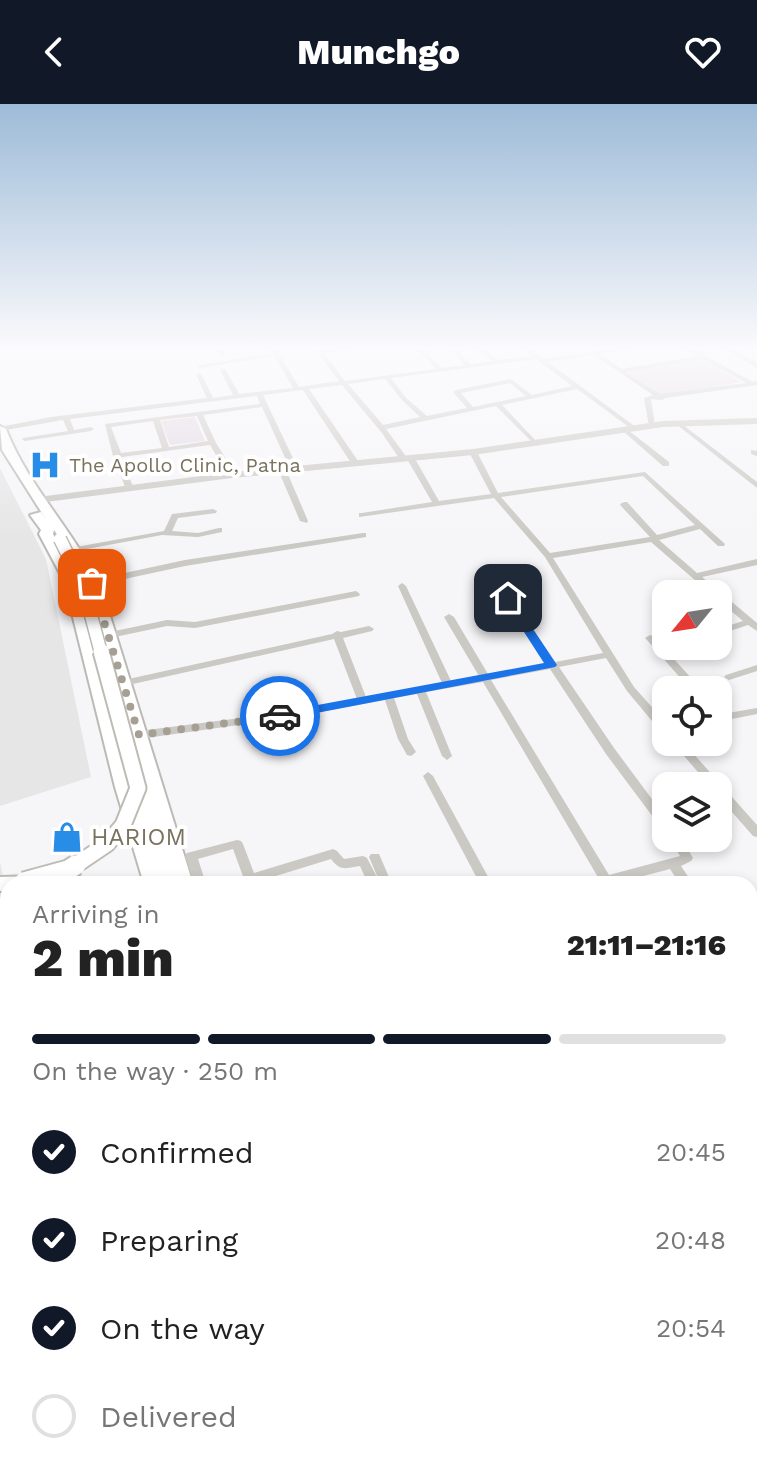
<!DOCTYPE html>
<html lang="en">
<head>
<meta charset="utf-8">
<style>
  :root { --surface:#fff; --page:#f2f2f2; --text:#222; --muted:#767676; --line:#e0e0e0; --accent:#111827 }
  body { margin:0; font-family:"Work Sans",sans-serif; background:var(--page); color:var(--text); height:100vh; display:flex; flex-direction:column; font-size:30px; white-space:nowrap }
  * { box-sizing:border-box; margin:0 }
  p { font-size:26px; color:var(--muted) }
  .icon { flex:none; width:44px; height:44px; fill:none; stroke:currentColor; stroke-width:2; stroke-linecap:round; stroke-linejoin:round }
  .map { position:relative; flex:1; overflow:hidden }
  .sheet { position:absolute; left:0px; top:772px; width:758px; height:600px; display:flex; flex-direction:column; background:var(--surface); border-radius:24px 24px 0 0; box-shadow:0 4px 12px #0003 }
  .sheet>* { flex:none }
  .needle { width:52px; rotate:240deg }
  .fabs { position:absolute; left:652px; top:476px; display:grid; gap:16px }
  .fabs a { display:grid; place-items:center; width:80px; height:80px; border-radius:16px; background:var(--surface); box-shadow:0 4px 12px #0003; font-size:40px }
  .pin { position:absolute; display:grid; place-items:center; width:68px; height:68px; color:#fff; margin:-34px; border-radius:16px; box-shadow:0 4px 12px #0006 }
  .courier { position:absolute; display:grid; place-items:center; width:80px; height:80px; margin:-40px; border:6px solid #1a73e8; border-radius:50%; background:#fff; color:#222; box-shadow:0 2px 10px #0007 }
  .summary em { font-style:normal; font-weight:800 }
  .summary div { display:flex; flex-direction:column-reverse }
  .summary { display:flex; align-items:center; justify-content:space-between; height:136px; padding:0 32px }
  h1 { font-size:52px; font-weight:800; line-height:60px }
  .bar { display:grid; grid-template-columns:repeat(4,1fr); gap:12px 8px; align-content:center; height:96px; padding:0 32px }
  .bar i { height:10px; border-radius:6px; background:var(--line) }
  .bar .on { background:var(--accent) }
  .bar p { grid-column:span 4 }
  ol { padding:0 32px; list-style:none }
  li { display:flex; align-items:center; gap:24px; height:88px }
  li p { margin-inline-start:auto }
  li .icon { padding:8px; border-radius:50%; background:var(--accent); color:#fff; stroke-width:4 }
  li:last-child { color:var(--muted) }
  li i { width:44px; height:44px; border:4px solid var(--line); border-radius:50% }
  header { display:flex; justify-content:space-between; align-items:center; height:104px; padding:0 32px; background:var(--accent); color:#fff; font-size:36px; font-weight:800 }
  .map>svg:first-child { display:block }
  .built { fill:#e7e6e6 }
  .green { fill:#e1d9e2 }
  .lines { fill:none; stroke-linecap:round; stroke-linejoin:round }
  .secondary-casing { stroke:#bebbb4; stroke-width:4 }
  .trunk-casing { stroke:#bcbab5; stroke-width:4 }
  .minor { fill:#cbc9c4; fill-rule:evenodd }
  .tertiary { fill:#cbc9c4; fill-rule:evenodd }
  .secondary { fill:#fff; fill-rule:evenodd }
  .trunk { fill:#fff; fill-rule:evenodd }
  .rail { stroke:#aeaaa0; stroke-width:6; stroke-dasharray:18 9; stroke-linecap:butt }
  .secondary-bridge-far2-casing { stroke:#bebbb4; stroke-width:15; stroke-linecap:butt }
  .secondary-bridge-far1-casing { stroke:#bebbb4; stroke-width:19; stroke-linecap:butt }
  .secondary-bridge-casing { stroke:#bebbb4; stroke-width:23; stroke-linecap:butt }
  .secondary-bridge-far2 { stroke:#fff; stroke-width:12 }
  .secondary-bridge-far1 { stroke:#fff; stroke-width:15 }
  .secondary-bridge { stroke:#fff; stroke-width:19 }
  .route { fill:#1a73e8 }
  .done { stroke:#a6a094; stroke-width:8; stroke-dasharray:0 14.4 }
  .labels { text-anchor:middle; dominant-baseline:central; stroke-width:8; stroke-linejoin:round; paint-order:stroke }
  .far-poi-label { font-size:20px; fill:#7b725e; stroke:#fff; text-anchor:start }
  .poi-label { font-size:24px; fill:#7b725e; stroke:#fff; text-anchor:start }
</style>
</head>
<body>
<header><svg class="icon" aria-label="back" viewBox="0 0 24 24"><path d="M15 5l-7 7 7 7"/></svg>Munchgo<svg class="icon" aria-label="heart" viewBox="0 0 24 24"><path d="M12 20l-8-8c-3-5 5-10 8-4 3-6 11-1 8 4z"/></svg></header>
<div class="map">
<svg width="757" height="1372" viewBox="0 0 757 1372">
  <rect width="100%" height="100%" fill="#f6f5f8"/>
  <path class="built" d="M0 364 46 455 91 673 0 702Z
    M0 758 8 797V1364H312L315 1372H0Z"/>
  <path class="green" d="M702 254 741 278 662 292 624 267Z
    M195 313 205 337 170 341 161 317Z"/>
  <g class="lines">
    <defs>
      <path id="secondary" d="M138 678 146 684 178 780H160L130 684Z
        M35 772 41 774 43 780H8V787H0V773Z
        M336 1364H364L367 1372H339Z"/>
      <path id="trunk" d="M0 322 6 325C29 385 78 430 103 489L193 780H173L94 504 73 455 54 426 53 430 78 477 133 683 164 780H144L115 683 64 477 39 430 41 426 30 411 41 408 47 417 2 346Z
        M312 1364H342L344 1372H314Z
        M366 1364H396L399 1372H369Z"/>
    </defs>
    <use href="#secondary" class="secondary-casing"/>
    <use href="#trunk" class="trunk-casing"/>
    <path class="minor" d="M216 243H222L226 252H222Z
      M269 243H275L299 283 339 277 317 248 345 243 353 244 324 249 345 277 436 265 415 243H421L442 264 464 261 450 245 453 243 471 260 492 257 475 243H481L498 256 531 252 520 243H527L543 255 624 243H638L600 250 621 265 698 252 683 243H690L753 278 757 277V281L665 294 662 296 651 295 655 322 652 324 649 322 644 294 653 291 594 251 548 258 637 324V326H633L577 285 502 301 538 339V341L536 342 496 302 386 325 408 355 414 353 439 397 491 390 469 348 473 346 477 348 498 389 645 368 725 440 724 442H718L700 425 659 436 697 469 757 455V461L702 473 757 519V527L748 521 718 531V525L743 517 718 496V490H711L651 438 553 454 634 583 666 619V630L662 629 627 587 606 554 559 563 614 644 666 714V726L662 725 606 650 550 565 491 576 609 771 680 752 669 734H681L693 754 691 757 681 762 693 780H680L670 765 613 780H602L483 578 426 588 452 652 447 656 442 652 417 590 394 594 408 635 416 648 411 652 407 651 398 635 385 596 288 614 139 635 135 634 134 631 139 627 288 608 357 595 334 535 124 582 119 579 124 576 332 530 337 527 341 528 369 522 374 525 372 527 343 534 366 593 442 579 398 482 402 479 406 482 451 577 479 572 444 513 449 510 454 513 488 570 547 560 489 472 493 469 496 470 555 558 603 549 545 453 494 394 359 413V409H362L432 398 407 355 401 357 382 329 342 281 309 285 360 360 356 362H353L303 286 263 291 299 367 295 369 291 367 262 303 203 311 216 339 236 371 235 373H229L210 341 122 353 133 383 129 385 125 383 113 352 105 320 260 300 257 292 70 315 74 326 91 323 94 325 91 327 25 337 22 335 23 334 68 327 63 316 0 327V323L51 313 207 294 196 271 199 269 202 271 213 294 233 291 220 266 223 264 226 266 239 290 293 284 274 252 199 264 196 262 273 249ZM536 255 572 282 532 291 511 275 456 286 453 288 467 304 427 312 406 294 391 274ZM703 255 746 279 660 290 625 268ZM385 275 402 296 420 313 383 321 348 280ZM510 279 526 292 473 303 461 289ZM197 312 208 337 169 343 160 316ZM153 317 162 344 121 349 111 323ZM643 372 695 421 657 431 627 398H624L620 400 621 402 650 433 550 449 501 393Z
      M722 243H729L757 259V264Z
      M678 317 757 378V384L676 320 675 319Z
      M624 326H628L669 358V362H663L624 328Z
      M751 346 757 347V352L751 350Z
      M280 366 287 368 308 417 307 419 300 417 279 368Z
      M213 405 217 407 216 409 178 414 172 427 198 429 219 424H222V428L198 433 162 431 76 447 72 445 76 443 164 427 172 410Z
      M363 429H366V433L185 462 92 482 88 479 92 476 185 456Z
      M356 487 360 490 359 492 195 524 167 522 110 534 105 531 110 528 167 516 195 518Z
      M650 531 653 532 702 586H691L647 536 645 534Z
      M757 561V567L729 576 724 573 726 571Z
      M757 604V610L727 616 718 613V606L728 609Z
      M672 638H683L757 721V733L753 732 718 692V682H710Z
      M428 668 433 672 492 780H480L423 672Z
      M237 736 241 737 243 740 254 769 333 745 337 747 344 755 363 752 367 754 380 779 369 753 371 750H379L392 780H368L360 762C345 764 341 768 331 755L250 780 246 778 244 775 233 745 198 755 206 780H194L185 752 187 749Z
      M757 883V895L750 897V885Z
      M750 1010 757 1014V1034L750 1030Z
      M757 1217V1235L750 1237V1219Z
      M481 1364H508L503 1372H476Z"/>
    <path class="tertiary" d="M757 314V320L663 323 473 351 232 374 38 399 33 396 38 393 232 368 473 345 663 317Z
      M757 815V829L750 830V816Z"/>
    <use href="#secondary" class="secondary"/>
    <use href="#trunk" class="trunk"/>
    <path class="rail" d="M0 1096 8 1149
      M0 1186 8 1243
      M25 1364 26 1372
      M40 1364 42 1372"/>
    <defs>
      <path id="secondary-bridge-far2" d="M60 435 83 481 101 549"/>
      <path id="secondary-bridge-far1" d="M73 763 107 740 123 721 138 684 101 547"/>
      <path id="secondary-bridge" d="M24 778 68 766 76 761"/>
    </defs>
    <use href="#secondary-bridge-far2" class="secondary-bridge-far2-casing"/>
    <use href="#secondary-bridge-far1" class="secondary-bridge-far1-casing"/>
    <use href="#secondary-bridge" class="secondary-bridge-casing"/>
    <use href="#secondary-bridge-far2" class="secondary-bridge-far2"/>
    <use href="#secondary-bridge-far1" class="secondary-bridge-far1"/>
    <use href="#secondary-bridge" class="secondary-bridge"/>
  </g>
  <linearGradient id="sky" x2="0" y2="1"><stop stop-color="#9dbbd8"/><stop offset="0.56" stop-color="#fbfafc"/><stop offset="1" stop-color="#fbfafc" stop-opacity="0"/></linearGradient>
  <rect width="757" height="435" fill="url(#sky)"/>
  <path class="route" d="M504 492H511L557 561 555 563 280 616 274 612 280 608 544 559 502 494Z"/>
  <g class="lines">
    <path class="done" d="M92 479 139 631 280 612"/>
  </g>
  <defs>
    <symbol id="hospital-bare" viewBox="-9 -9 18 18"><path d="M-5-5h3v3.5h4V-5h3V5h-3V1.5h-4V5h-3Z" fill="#288de6" stroke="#fff" stroke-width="2.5" paint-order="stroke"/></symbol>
    <symbol id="shop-bare" viewBox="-9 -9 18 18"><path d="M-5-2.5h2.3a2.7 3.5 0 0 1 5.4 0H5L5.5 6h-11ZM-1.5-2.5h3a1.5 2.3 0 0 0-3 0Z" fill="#288de6" stroke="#fff" stroke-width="2.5" paint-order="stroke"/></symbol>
  </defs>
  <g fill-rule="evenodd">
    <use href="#hospital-bare" x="23" y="339" width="44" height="44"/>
    <use href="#shop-bare" x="45" y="711" width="44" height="44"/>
  </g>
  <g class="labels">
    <g class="far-poi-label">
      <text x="69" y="361">The Apollo Clinic, Patna</text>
    </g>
    <g class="poi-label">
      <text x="91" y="733">HARIOM</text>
    </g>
  </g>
</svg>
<div class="fabs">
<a><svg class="needle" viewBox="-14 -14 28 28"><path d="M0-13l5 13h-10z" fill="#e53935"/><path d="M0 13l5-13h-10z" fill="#767676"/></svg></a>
<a><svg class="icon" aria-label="locate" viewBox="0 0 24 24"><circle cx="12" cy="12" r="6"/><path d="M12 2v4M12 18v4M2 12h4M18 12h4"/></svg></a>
<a><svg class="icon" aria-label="layers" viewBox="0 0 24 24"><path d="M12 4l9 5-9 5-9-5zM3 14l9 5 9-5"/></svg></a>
</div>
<div class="pin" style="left:92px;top:479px;background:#ea580c"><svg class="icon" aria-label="bag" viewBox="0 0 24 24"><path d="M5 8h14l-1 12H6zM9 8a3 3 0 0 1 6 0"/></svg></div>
<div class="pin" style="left:508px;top:494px;background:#1f2937"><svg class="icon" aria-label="home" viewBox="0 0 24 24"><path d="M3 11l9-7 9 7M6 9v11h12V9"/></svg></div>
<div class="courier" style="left:280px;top:612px"><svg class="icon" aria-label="car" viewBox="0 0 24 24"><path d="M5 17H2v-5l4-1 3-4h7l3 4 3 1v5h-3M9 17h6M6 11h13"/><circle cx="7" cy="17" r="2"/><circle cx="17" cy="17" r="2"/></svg></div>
<section class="sheet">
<div class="summary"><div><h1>2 min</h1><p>Arriving in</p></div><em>21:11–21:16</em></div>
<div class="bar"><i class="on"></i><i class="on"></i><i class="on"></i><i></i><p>On the way · 250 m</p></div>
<ol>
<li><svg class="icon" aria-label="check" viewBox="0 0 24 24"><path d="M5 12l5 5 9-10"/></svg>Confirmed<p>20:45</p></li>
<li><svg class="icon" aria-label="check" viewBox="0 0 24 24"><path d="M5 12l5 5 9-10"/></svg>Preparing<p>20:48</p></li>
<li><svg class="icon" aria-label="check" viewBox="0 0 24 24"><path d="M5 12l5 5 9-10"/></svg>On the way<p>20:54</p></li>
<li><i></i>Delivered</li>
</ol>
</section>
</div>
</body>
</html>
